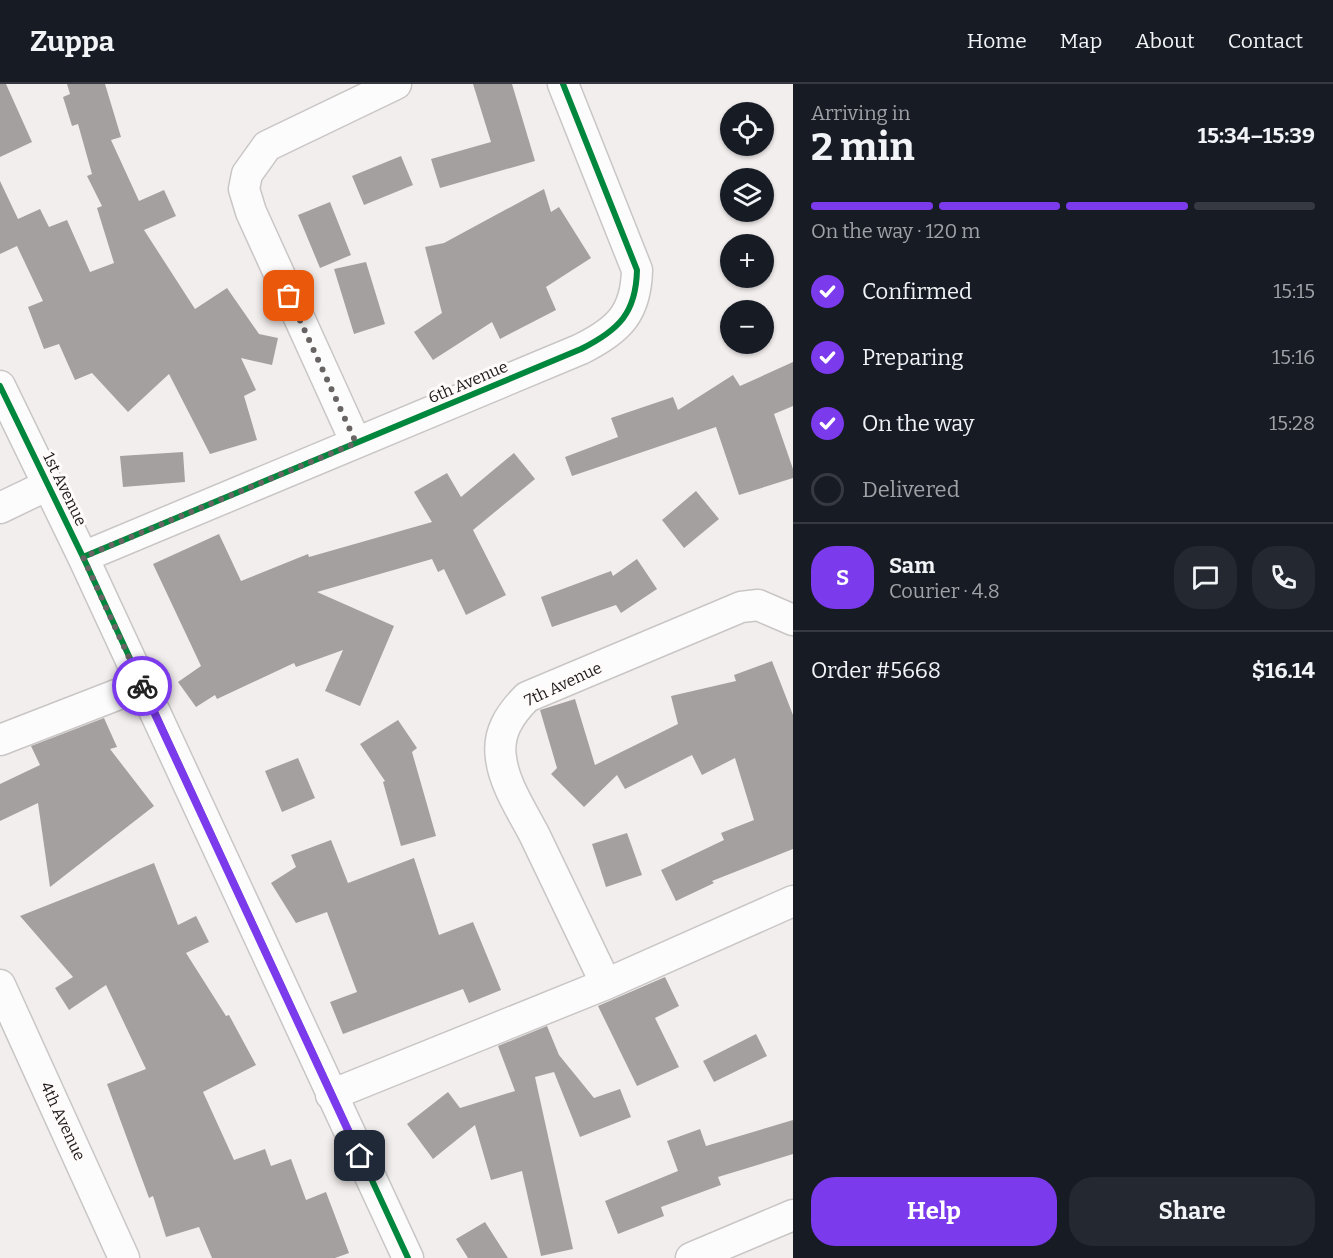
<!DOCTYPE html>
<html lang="en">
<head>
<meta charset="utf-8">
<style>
  :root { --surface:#171b24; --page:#242831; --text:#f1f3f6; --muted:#9ea1a6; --line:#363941; --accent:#7c3aed }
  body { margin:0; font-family:Bitter,serif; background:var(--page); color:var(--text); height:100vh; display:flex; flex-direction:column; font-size:22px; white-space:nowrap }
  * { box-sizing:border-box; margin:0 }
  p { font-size:20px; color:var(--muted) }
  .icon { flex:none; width:33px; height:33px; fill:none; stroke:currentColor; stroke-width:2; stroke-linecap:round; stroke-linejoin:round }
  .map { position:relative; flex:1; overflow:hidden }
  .panel { display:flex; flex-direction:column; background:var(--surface); width:540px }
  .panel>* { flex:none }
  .controls { position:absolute; left:720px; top:18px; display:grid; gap:12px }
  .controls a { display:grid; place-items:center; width:54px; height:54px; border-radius:50%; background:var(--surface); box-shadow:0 2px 4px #0004; font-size:30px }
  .pin { position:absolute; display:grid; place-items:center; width:51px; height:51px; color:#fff; margin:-26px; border-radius:12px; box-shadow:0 3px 9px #0006 }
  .courier { position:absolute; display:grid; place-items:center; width:60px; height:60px; margin:-30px; border:4px solid #7c3aed; border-radius:50%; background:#fff; color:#222; box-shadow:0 2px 8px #0007 }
  .head em { font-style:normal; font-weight:700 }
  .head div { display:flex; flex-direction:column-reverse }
  .head { display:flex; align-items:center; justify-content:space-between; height:102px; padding:0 18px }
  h1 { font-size:39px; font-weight:700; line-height:45px }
  .bar { display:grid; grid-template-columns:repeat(4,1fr); gap:9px 6px; align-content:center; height:72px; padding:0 18px }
  .bar i { height:8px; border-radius:4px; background:var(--line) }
  .bar .on { background:var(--accent) }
  .bar p { grid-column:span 4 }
  .line { display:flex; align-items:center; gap:15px; padding:0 18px; border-top:2px solid var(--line) }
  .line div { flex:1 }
  .round { display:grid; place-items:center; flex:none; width:63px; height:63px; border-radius:24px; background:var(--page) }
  ol { padding:0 18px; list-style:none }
  li { display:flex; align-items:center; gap:18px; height:66px }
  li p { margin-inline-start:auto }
  li .icon { padding:6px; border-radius:50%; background:var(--accent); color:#fff; stroke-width:4 }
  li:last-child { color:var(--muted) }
  li i { width:33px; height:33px; border:3px solid var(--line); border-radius:50% }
  .button { display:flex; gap:12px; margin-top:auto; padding:12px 18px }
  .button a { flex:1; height:69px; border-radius:24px; background:var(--accent); color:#fff; font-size:24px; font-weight:700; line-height:69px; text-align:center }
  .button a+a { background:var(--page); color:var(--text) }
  header { display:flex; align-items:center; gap:36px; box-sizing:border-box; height:84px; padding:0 30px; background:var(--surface); border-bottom:2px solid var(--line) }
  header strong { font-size:28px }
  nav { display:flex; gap:33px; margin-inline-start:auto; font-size:21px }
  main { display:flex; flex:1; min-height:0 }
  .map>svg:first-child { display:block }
  .building { fill:#a4a0a0 }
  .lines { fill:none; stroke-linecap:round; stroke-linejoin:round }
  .minor-casing { stroke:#cac6c6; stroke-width:33 }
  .minor { stroke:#fdfcfc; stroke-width:30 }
  .cycleway-casing { stroke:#fffbfa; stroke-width:10 }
  .cycleway { stroke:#00873e; stroke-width:6 }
  .done { stroke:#696464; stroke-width:6; stroke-dasharray:0 10.8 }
  .route { stroke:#7c3aed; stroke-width:8 }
  .labels { text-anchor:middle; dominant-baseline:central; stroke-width:6; stroke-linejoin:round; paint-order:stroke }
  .street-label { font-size:16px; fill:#1e1a1a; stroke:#fffbfa }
</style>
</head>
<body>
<header>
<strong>Zuppa</strong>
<nav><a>Home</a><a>Map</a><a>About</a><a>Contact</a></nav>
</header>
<main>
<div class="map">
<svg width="793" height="1174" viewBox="0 0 793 1174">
  <rect width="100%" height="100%" fill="#f3eeee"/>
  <path class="building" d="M0 0H6L32 58 0 73Z
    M67 0H105L121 53 111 56 139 117 164 106 176 132 144 146 195 225 227 204 259 250 278 254 272 281 241 274 256 306 244 312 257 356 210 370 169 290 128 328 92 289 75 296 59 260 44 265 28 223 43 217 17 162 0 170V97L18 135 40 125 49 143 67 136 90 188 114 179 97 124 102 122 87 92 92 90 78 40 72 42 63 13 70 10Z
    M473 0H512L535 77 440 104 431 75 491 58Z
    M401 72 413 101 364 121 352 92Z
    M544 105 551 128 559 123 591 174 546 203 556 226 500 255 492 238 433 276 414 248 442 229 425 163 444 159Z
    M330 118 351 171 320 184 298 131Z
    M366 178 385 240 354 250 334 185Z
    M793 278V322L774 330 793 385V394L739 411 716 343 572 392 565 373 618 353 611 334 673 313 678 326 733 291 740 302Z
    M183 368 185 398 123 403 120 372Z
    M514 369 535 395 473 446 506 511 466 531 444 485 438 488 432 475 317 508 394 542 360 622 325 607 343 566 296 583 294 579 217 615 215 611 196 623 178 598 201 582 153 480 219 450 241 497 308 470 309 473 432 438 414 408 447 389 461 413Z
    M696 407 719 435 684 464 662 436Z
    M637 475 657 505 621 529 616 521 552 543 541 513 611 487 613 492Z
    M772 577 793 631V765L712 797 714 799 676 817 661 786 724 756 721 749 754 736 735 674 702 691 692 671 625 705 617 691 584 723 551 690 557 684 540 626 575 615 595 681 678 640 671 612 736 597 734 591Z
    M104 634 117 663 110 665 154 722 50 803 38 719 0 737V700L40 681 31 662Z
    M398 636 417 664 412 668 436 752 401 762 383 698 385 697 360 660Z
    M298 674 315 714 282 728 265 687Z
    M627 749 642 791 606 803 592 760Z
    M331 756 348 799 414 774 439 851 473 838 501 906 469 919 463 905 343 950 330 918 357 908 327 828 296 839 271 799 296 783 291 771Z
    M154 779 178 841 196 832 209 858 186 869 226 932 229 931 256 981 203 1008 234 1076 265 1065 271 1082 291 1075 306 1116 326 1108 349 1169 335 1174H212L199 1143 166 1153 153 1112 149 1114 107 1000 146 985 106 901 69 926 55 904 73 893 20 832Z
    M665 893 679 922 655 934 679 983 637 1002 598 922Z
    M547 942 559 971 594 1014 620 1005 631 1033 580 1053 554 988 535 993 573 1165 541 1172 522 1087 491 1096 475 1041 433 1075 407 1040 448 1008 460 1024 515 1007 498 962Z
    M756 950 767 972 714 998 703 977Z
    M793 1036V1070L718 1093 721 1101 661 1123 664 1132 618 1150 605 1117 678 1087 667 1057 700 1045 706 1062Z
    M485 1138 508 1174H468L456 1155Z"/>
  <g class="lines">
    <defs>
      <path id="minor" d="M0 302 83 473 408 1174
        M356 359 251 128 244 105 247 90 267 62 396 0
        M0 424 48 401
        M83 473 581 265C619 246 636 229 637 186L563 0
        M0 656 142 601
        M606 900C582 850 558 800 534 750 522 727 504 700 501 674 497 649 510 630 527 613L741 523 758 521 793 536
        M0 901 124 1174
        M331 1011 606 900 793 817
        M691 1174 793 1131"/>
    </defs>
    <use href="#minor" class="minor-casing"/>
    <use href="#minor" class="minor"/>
    <defs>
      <path id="cycleway" d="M0 302 83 473 408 1174
        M83 473 581 265C619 246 636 229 637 186L563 0"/>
    </defs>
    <use href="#cycleway" class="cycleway-casing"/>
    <use href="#cycleway" class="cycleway"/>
  </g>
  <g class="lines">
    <path class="done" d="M142 602 83 473 356 359 289 212"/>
    <path class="route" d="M142 602 360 1072"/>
  </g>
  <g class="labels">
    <g class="street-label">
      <text transform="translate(468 298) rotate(-23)">6th Avenue</text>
      <text transform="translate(65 405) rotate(64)">1st Avenue</text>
      <text transform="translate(563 600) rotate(-25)">7th Avenue</text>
      <text transform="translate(63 1037) rotate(65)">4th Avenue</text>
    </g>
  </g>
</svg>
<div class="controls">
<a><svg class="icon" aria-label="locate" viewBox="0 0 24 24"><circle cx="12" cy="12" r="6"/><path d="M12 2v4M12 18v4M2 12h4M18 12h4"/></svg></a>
<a><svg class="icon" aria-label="layers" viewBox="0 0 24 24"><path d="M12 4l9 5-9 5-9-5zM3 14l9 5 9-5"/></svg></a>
<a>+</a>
<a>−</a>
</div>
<div class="pin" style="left:289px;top:212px;background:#ea580c"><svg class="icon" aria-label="bag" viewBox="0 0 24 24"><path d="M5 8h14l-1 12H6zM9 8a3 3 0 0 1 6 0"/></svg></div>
<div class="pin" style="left:360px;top:1072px;background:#1f2937"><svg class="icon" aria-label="home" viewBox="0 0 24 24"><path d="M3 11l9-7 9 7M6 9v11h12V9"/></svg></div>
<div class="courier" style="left:142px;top:602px"><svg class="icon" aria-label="bike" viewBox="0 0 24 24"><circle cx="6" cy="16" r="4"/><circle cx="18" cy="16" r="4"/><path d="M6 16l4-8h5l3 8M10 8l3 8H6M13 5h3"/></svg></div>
</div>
<section class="panel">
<div class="head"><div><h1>2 min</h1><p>Arriving in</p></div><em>15:34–15:39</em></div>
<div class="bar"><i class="on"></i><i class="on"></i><i class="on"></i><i></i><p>On the way · 120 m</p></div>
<ol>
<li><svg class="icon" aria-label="check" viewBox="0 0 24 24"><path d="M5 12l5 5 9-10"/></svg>Confirmed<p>15:15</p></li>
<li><svg class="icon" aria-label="check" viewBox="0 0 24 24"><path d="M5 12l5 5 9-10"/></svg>Preparing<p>15:16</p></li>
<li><svg class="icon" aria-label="check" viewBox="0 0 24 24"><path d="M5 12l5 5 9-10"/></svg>On the way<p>15:28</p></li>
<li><i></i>Delivered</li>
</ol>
<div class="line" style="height:108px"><b class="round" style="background:var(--accent);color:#fff">S</b><div><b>Sam</b><p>Courier · 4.8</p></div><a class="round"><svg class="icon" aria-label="chat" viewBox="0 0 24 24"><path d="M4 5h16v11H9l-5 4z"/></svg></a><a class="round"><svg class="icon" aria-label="phone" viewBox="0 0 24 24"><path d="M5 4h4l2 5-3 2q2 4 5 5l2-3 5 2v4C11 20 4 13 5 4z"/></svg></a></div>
<div class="line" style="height:78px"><div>Order #5668</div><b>$16.14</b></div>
<div class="button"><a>Help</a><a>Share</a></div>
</section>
</main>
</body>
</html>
